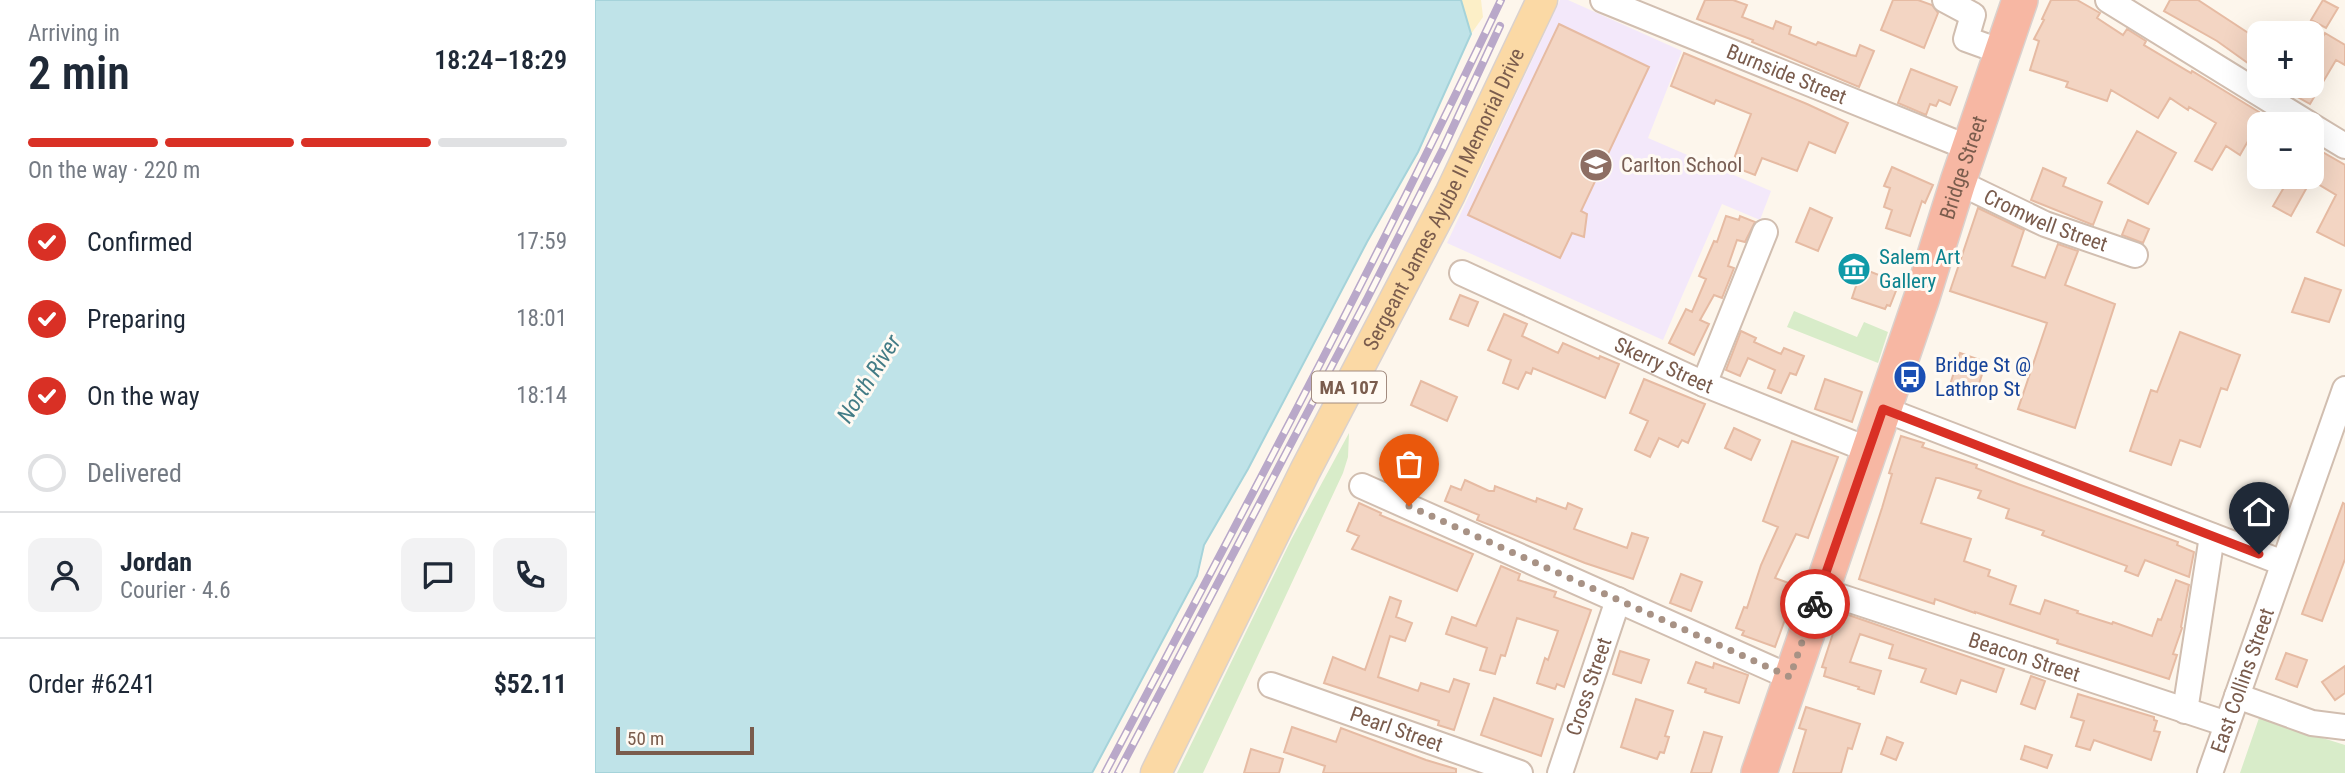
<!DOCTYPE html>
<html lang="en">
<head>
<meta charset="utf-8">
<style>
  :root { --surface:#fff; --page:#f2f2f3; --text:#1f2937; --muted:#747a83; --line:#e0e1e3; --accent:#d93025 }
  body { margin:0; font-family:"Roboto Condensed",sans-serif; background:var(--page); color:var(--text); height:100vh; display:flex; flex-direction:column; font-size:26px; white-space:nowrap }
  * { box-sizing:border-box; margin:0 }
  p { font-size:23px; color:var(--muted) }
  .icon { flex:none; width:38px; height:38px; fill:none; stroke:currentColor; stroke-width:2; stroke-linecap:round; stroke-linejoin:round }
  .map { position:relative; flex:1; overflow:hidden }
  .drawer { display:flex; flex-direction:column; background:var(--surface); width:595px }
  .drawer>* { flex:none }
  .tools { position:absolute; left:1652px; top:21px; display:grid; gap:14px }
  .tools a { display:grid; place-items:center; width:77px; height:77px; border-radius:14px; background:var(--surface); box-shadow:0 7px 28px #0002; font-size:35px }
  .scale { position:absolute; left:21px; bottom:18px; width:138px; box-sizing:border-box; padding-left:7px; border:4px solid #7a5c4d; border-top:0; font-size:19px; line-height:24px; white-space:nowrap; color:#7a5c4d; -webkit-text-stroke:5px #fffaf3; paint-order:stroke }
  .pin { position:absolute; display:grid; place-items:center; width:60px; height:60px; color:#fff; margin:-72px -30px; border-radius:50% 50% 50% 0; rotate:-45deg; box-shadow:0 0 7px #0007 }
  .pin .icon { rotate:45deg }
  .courier { position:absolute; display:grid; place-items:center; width:70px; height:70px; margin:-35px; border:5px solid #d93025; border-radius:50%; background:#fff; color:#222; box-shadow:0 2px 9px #0007 }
  .summary em { font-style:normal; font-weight:600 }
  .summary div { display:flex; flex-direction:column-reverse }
  .summary { display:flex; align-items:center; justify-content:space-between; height:119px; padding:0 28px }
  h1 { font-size:46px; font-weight:600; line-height:52px }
  .bar { display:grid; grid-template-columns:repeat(4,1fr); gap:10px 7px; align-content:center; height:84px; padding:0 28px }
  .bar i { height:9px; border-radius:5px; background:var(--line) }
  .bar .selected { background:var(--accent) }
  .bar p { grid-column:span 4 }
  .line { display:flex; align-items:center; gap:18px; padding:0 28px; border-top:2px solid var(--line) }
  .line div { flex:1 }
  .round { display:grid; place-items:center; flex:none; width:74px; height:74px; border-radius:14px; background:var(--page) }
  ol { padding:0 28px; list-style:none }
  li { display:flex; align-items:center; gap:21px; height:77px }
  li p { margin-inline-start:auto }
  li .icon { padding:7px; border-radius:50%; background:var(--accent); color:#fff; stroke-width:4 }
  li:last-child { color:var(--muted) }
  li i { width:38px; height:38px; border:4px solid var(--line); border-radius:50% }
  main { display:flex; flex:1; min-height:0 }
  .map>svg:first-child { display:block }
  .education { fill:#f3e8fa }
  .green { fill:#d8ecc9 }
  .sand { fill:#fcefc7 }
  .water { fill:#bfe3e8; stroke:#a5d3da; stroke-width:2 }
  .building { fill:#f3d5c3; stroke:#e6bba3; stroke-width:2 }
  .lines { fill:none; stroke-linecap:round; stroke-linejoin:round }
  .minor-casing { stroke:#d1beb0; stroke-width:28 }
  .major-casing { stroke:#dad1cd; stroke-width:33 }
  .highway-casing { stroke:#dad1cd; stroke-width:38 }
  .minor { stroke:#fff; stroke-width:24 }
  .major { stroke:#fbd9a5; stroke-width:30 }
  .highway { stroke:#f7b7a3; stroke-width:35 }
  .rail-casing { stroke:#b9a8c9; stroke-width:8 }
  .rail { stroke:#fffaf3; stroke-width:5; stroke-dasharray:16; stroke-linecap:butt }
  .done { stroke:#a89285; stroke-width:7; stroke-dasharray:0 12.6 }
  .route { stroke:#d93025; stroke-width:9 }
  .labels { text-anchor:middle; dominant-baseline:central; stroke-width:6; stroke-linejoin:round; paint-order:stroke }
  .shield { fill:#fffaf3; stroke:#a28b7f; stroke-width:2 }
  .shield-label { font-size:19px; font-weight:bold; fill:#7a5c4d }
  .street-label { font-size:21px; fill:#7a5c4d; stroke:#fffaf3 }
  .education-label { font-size:21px; fill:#785e54; stroke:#fffaf3; text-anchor:start }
  .culture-label { font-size:21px; fill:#0d838f; stroke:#fffaf3; text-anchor:start }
  .transit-label { font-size:21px; fill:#164399; stroke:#fffaf3; text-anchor:start }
  .water-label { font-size:23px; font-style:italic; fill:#437c86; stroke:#fffaf3 }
</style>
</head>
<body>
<main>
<section class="drawer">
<div class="summary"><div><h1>2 min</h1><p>Arriving in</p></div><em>18:24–18:29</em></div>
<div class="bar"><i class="selected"></i><i class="selected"></i><i class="selected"></i><i></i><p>On the way · 220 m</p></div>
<ol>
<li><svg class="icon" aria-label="check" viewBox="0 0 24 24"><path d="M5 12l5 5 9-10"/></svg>Confirmed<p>17:59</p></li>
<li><svg class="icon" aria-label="check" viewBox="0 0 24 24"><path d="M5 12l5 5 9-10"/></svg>Preparing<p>18:01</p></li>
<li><svg class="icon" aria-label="check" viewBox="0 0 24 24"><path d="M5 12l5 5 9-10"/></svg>On the way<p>18:14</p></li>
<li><i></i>Delivered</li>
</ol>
<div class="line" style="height:126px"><a class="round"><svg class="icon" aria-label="person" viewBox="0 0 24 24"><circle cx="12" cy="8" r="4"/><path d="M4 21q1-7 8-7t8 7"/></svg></a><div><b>Jordan</b><p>Courier · 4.6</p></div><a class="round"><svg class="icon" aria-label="chat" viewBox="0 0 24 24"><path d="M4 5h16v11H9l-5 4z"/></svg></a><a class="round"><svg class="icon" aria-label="phone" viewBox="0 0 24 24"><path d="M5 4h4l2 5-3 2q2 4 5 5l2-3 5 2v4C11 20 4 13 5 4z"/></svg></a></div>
<div class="line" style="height:91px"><div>Order #6241</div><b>$52.11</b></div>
</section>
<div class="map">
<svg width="1750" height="773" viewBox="0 0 1750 773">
  <rect width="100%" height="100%" fill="#fdf6ec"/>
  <path class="education" d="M965 0H973L1087 51 1053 138 1176 191 1165 220 1127 204 1068 340 852 243Z"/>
  <path class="green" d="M1199 311 1262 337 1269 322 1293 332 1283 363 1192 327Z
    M754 433 753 457 748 473 608 773H582L696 540Z
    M1664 718 1750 745V773H1645Z"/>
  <path class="sand" d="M866 0H886L888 17 876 34Z"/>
  <path class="water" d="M0 0H866L876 34 823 152 772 242 653 469 609 545 602 576 497 773H0Z"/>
  <path class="building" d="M1110 0H1138L1152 5 1147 17 1178 29 1181 21 1196 27 1194 34 1221 45 1223 42 1256 55 1261 56 1265 45 1279 51 1264 87 1157 42 1158 40 1102 19Z
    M1298 0H1323L1337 5 1343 13 1329 48 1286 30Z
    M1456 0H1482L1505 13 1502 18 1528 35 1532 29 1551 41 1549 45 1596 73 1597 71 1664 112V147L1653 141 1645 155 1631 146 1617 170 1600 161 1621 123 1594 107 1593 110 1575 98 1563 118 1516 90 1512 101 1471 87 1473 82 1435 70 1444 41 1439 39 1449 20 1447 19Z
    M1575 0H1603L1664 40V71L1622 41 1569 11Z
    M1728 0 1743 8 1731 28 1716 20Z
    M964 24 1054 67 986 211 992 214 989 237 977 233 965 258 873 215Z
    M1730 33 1750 45V65L1741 60 1715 104 1683 86H1717V56Z
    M1089 53 1212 104 1253 123 1240 153 1214 142 1202 171 1167 158 1160 175 1139 167 1143 158 1140 156 1156 114 1121 100 1119 104 1076 86Z
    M1316 69 1362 87 1355 105 1344 100 1341 106 1335 104 1331 115 1303 103Z
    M1542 131 1581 153 1553 204 1513 183Z
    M1717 146 1750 165V246L1722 232 1741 195 1716 180 1696 216 1678 206 1695 177H1717Z
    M1297 167 1338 185 1330 203 1327 201 1315 236 1291 228 1297 210 1289 207 1295 188 1289 186Z
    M1448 168 1471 178 1468 186 1507 202 1498 225 1436 200Z
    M1215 208 1237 218 1223 251 1201 242Z
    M1383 208 1429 230 1417 266 1450 278 1463 244 1483 251 1470 285 1520 304 1480 428 1423 409 1452 323 1355 291Z
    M1131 216 1144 220 1145 216 1160 222 1150 242 1142 240 1133 266 1139 268 1127 298 1119 295 1105 320 1114 324 1099 355 1074 343 1091 309 1097 312 1111 279 1104 276 1119 241 1122 242Z
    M1533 220 1554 229 1548 243 1527 235Z
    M1254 261 1267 266 1266 268 1304 283 1295 306 1292 305 1290 309 1257 298 1261 286 1255 281 1256 278 1248 275Z
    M1710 278 1746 290 1734 322 1697 312Z
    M865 295 883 302 873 326 855 319Z
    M909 314 932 324 927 336 963 353 968 343 1004 359 1005 356 1024 364 1010 398 938 368 936 374 931 372 923 389 908 383 916 360 893 350Z
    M1146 331 1161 338 1159 342 1186 354 1189 348 1209 356 1201 375 1195 373 1186 393 1173 388 1180 370 1153 358 1145 376 1131 370Z
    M1585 332 1645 355 1632 390 1626 388 1605 447 1585 440 1576 465 1535 451 1556 390 1562 392Z
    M1365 353 1391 362 1380 396 1354 388Z
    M1049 379 1110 404 1093 443 1087 440 1083 447 1064 438 1055 457 1040 450 1053 421 1035 413Z
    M1230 379 1267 392 1257 422 1220 409Z
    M826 381 862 397 852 421 816 405Z
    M1139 428 1165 440 1156 460 1130 448Z
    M1306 436 1329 443 1327 447 1382 465 1381 468 1423 484 1583 542 1582 545 1599 552 1594 577 1550 560 1543 576 1530 571 1532 566 1447 535 1449 531 1411 518 1414 509 1383 498 1386 491 1344 478H1341L1326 523 1376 539 1369 561 1395 570 1393 576 1421 586 1415 604 1445 614 1450 600 1483 611 1482 613 1517 624 1518 622 1557 636 1563 619 1566 620 1581 580 1594 585 1586 627 1587 628 1578 654 1582 655 1574 679 1462 643 1463 640 1380 612V613L1340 599 1339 604 1264 579 1287 508 1297 474 1294 473Z
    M1197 441 1243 457 1213 538 1201 534 1180 578 1202 586 1180 647 1147 635 1149 631 1141 628 1149 607 1152 608 1166 565 1183 527 1168 521Z
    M870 480 894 491H899L900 486 941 502 942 498 971 509 973 503 987 509 979 529 1032 548 1037 533 1053 538 1038 579 990 563 882 520 884 515 850 501 856 486 866 490Z
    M764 503 786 513 785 515 878 554 862 591 757 549 764 536 752 531Z
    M1748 503 1750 504V559L1727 621 1707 614Z
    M906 566 925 574 923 580 961 592 959 597 996 610 969 687 962 684 960 689 942 683 950 658 953 660 963 631 922 618 910 656 906 655 900 674 885 670 892 648 851 634 857 617 881 626Z
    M1086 574 1107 582 1096 611 1075 603Z
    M795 597 806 601 801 617 817 623 810 641 795 636 783 677 823 691 826 683 854 692 859 679 874 684 859 730 843 725 844 721 729 683 738 657 770 670Z
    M1245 612 1409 669 1401 692 1366 680 1361 694 1326 682 1331 669 1294 658 1298 645 1265 634 1255 662 1286 671 1279 694 1263 689 1264 687 1229 676 1231 668 1227 667Z
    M1025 651 1054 660 1046 683 1018 674Z
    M1691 653 1712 660 1702 687 1681 679Z
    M1101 662 1118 668 1119 663 1153 675 1144 703 1110 692 1111 689 1093 683Z
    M1750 666V693L1740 700 1727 682Z
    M1436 676 1450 681 1440 709 1426 704Z
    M1483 694 1559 717V720L1562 721 1559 731 1565 732 1556 760 1499 740 1495 750 1481 746 1489 721 1476 717Z
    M899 698 958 719 946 756 886 735Z
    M1041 699 1078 711 1070 736 1074 737 1069 753 1065 752 1062 759 1026 747Z
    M1211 707 1265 724 1257 749 1253 748 1246 773H1198L1211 730 1204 728Z
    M697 727 741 742 746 728 831 760 861 769V773H728L730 766 689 752Z
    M1109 732 1127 737 1116 773H1096Z
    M1292 737 1308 743 1301 760 1286 754Z
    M1430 746 1457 755 1452 768 1426 759Z
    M656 749 688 759 684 773H649Z"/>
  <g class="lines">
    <defs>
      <g id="minor">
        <path id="s1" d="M1008 0 1374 148"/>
        <path d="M1350 0 1378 15 1371 39 1407 52"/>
        <path d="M1513 0 1714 124"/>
        <path d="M1717 126 1750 146"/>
        <path id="s2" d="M1363 182 1450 224 1540 255"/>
        <path id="s3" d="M867 273 1109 384 1274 450"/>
        <path d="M1109 384 1170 232"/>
        <path d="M1288 409 1688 563"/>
        <path d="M767 486 1195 677"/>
        <path id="s4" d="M1225 590 1632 724"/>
        <path id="s5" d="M676 685 925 773"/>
        <path d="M1642 696 1717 723 1750 727"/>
        <path d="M1590 711 1617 536"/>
        <path id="s6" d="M965 773 1023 600"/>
        <path id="s7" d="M1615 773 1750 389"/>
      </g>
      <g id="major">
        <path id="s8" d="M561 773 710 471 855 194 947 0"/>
      </g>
      <g id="highway">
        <path id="s9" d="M1164 773 1327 297 1363 182 1425 0"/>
      </g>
    </defs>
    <use href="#minor" class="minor-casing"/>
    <use href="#major" class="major-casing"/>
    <use href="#highway" class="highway-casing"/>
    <use href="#minor" class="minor"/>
    <use href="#major" class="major"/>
    <use href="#highway" class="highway"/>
    <defs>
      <path id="rail" d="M510 773C645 517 782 262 906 0
        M523 773 773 297 848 149 905 26"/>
    </defs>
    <use href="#rail" class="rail-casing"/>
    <use href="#rail" class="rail"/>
  </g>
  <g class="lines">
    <path class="done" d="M814 506 1195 677 1220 604"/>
    <path class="route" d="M1220 604 1288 409 1664 554"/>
  </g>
  <defs>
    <symbol id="school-disc" viewBox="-11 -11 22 22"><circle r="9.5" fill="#8d6e63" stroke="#fffaf3"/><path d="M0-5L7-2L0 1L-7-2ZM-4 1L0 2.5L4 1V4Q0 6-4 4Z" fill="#fff"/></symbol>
    <symbol id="museum-disc" viewBox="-11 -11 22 22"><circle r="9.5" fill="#0f9aa8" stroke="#fffaf3"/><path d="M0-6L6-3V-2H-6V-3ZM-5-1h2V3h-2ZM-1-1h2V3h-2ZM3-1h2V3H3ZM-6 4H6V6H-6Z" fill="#fff"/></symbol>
    <symbol id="bus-disc" viewBox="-11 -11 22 22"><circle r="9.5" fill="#1a4fb4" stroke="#fffaf3"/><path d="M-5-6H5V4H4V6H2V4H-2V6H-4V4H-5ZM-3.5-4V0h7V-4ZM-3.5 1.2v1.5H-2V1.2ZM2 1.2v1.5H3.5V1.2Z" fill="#fff"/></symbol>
  </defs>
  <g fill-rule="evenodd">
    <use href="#school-disc" x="982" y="146" width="38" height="38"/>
    <use href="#museum-disc" x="1240" y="250" width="38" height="38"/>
    <use href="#bus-disc" x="1296" y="358" width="38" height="38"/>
  </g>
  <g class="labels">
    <rect class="shield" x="717" y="371.5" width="74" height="31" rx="5"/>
    <g class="shield-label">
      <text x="754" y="387">MA 107</text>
    </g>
    <g class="street-label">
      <text stroke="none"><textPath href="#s1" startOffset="198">Burnside Street</textPath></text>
      <text stroke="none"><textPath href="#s9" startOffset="639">Bridge Street</textPath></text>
      <text stroke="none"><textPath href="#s8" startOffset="642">Sergeant James Ayube II Memorial Drive</textPath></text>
      <text stroke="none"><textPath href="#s2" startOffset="96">Cromwell Street</textPath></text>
      <text stroke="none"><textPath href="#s3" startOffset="222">Skerry Street</textPath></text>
      <text stroke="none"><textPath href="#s4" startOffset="215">Beacon Street</textPath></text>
      <text stroke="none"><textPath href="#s7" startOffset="98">East Collins Street</textPath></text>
      <text stroke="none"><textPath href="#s6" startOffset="91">Cross Street</textPath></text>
      <text stroke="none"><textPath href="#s5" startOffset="133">Pearl Street</textPath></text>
    </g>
    <g class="education-label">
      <text x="1026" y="165">Carlton School</text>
    </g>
    <g class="culture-label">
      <text x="1284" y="257">Salem Art<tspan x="1284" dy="24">Gallery</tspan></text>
    </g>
    <g class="transit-label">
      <text x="1340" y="365">Bridge St @<tspan x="1340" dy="24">Lathrop St</tspan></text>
    </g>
    <g class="water-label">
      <text transform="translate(274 379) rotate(-58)">North River</text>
    </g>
  </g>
</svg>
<div class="tools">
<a>+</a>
<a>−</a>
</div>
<div class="scale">50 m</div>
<div class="pin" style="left:814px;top:506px;background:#ea580c"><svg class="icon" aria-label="bag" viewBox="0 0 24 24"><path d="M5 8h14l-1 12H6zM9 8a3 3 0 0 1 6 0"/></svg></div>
<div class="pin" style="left:1664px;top:554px;background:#1f2937"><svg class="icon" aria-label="home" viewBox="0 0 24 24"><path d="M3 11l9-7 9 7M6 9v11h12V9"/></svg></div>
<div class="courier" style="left:1220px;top:604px"><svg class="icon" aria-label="bike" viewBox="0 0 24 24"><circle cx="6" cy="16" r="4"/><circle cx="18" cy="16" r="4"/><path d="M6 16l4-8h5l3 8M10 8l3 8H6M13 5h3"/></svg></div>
</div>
</main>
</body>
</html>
